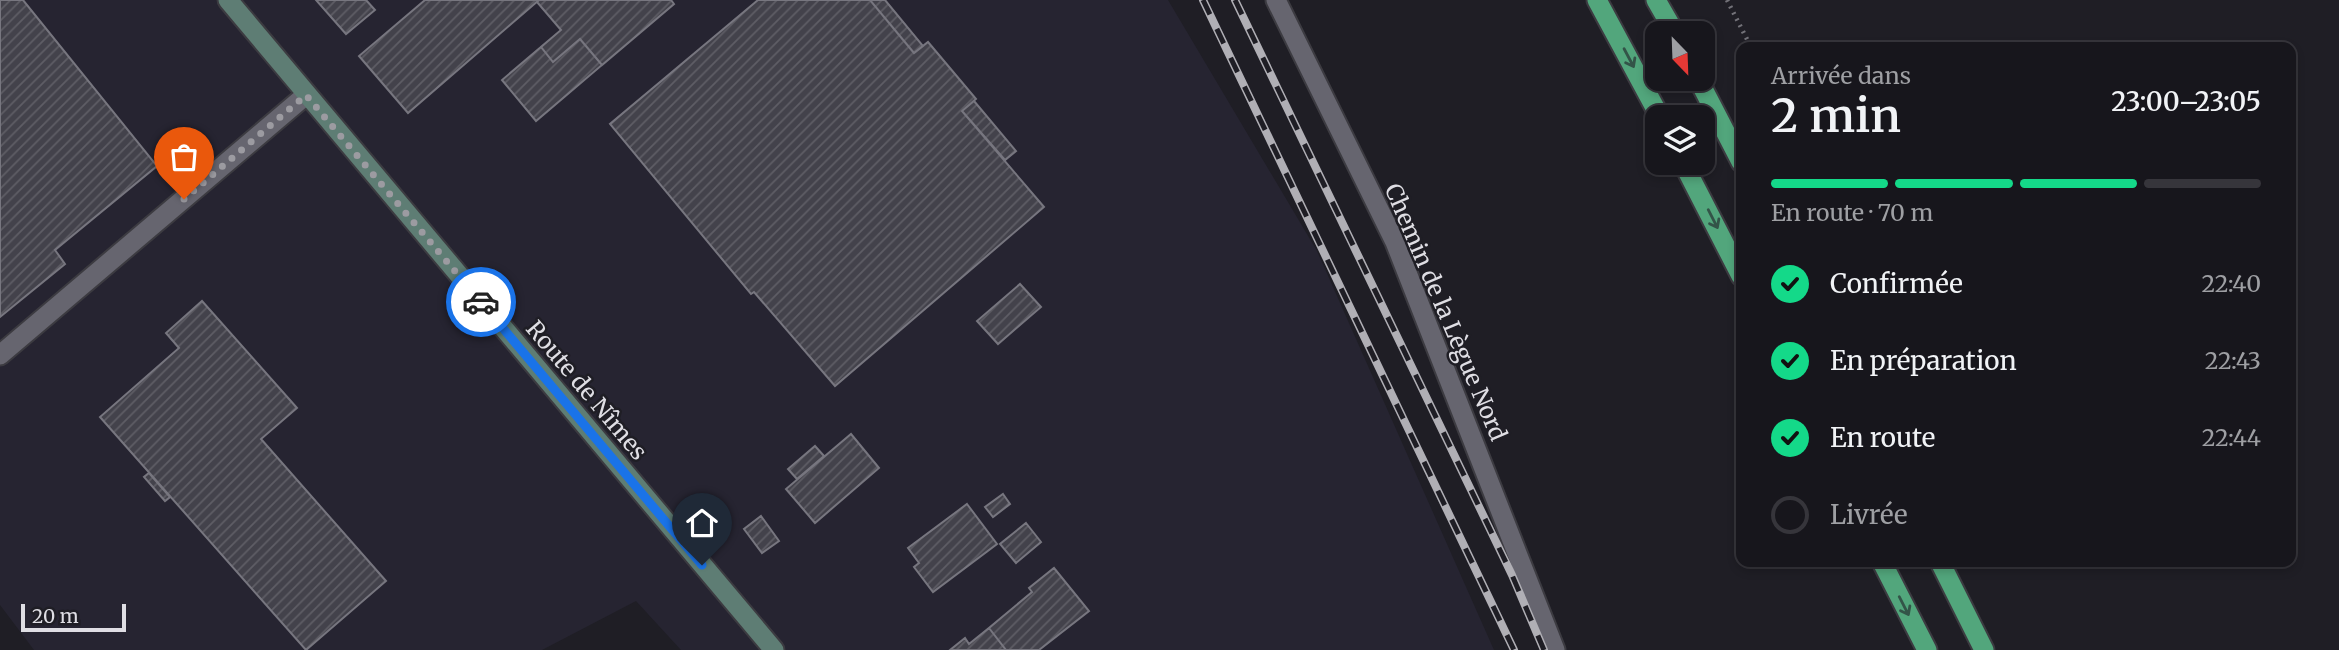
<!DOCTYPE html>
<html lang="fr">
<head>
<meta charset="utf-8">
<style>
  :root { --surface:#17161c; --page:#242329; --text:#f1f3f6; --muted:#9e9fa3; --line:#36353b; --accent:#14d989 }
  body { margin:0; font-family:Merriweather,serif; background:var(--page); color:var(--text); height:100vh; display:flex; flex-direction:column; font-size:26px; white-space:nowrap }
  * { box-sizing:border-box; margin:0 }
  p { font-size:23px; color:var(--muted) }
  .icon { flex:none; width:38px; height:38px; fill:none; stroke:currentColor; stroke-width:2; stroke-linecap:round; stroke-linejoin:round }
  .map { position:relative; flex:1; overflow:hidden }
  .side { position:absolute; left:1736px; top:42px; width:560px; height:525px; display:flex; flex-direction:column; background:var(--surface); border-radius:14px; box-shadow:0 4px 10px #0003,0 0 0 2px var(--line) }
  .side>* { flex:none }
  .needle { width:46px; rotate:157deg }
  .controls { position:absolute; left:1645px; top:21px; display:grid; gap:14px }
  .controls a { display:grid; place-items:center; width:70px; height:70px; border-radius:14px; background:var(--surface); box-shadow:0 4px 10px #0003,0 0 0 2px var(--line); font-size:35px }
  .scale { position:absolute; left:21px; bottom:18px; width:105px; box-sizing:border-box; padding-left:7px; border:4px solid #dfdee4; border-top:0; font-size:19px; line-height:24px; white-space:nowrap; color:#dfdee4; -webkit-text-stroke:5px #1f1e25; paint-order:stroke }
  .pin { position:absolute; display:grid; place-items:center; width:60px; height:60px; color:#fff; margin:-72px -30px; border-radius:50% 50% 50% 0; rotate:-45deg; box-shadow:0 0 7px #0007 }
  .pin .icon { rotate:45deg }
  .courier { position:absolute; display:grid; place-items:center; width:70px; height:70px; margin:-35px; border:5px solid #1a73e8; border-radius:50%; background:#fff; color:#222; box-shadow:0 2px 9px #0007 }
  .head em { font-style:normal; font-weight:600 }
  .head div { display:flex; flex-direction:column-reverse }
  .head { display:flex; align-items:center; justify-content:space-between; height:119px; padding:0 35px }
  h1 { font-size:46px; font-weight:600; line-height:52px }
  .bar { display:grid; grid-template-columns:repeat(4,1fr); gap:10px 7px; align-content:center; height:84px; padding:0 35px }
  .bar i { height:9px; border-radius:5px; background:var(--line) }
  .bar .current { background:var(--accent) }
  .bar p { grid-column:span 4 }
  ol { padding:0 35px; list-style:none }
  li { display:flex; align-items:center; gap:21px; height:77px }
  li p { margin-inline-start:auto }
  li .icon { padding:7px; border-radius:50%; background:var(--accent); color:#111; stroke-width:4 }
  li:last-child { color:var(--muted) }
  li i { width:38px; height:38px; border:4px solid var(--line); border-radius:50% }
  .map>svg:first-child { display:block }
  .built { fill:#262431 }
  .building { fill:url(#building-hatch); stroke:#77767f; stroke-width:2 }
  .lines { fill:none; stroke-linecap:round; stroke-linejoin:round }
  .minor-casing { stroke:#3c3b41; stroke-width:23 }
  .secondary-casing { stroke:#3c3b41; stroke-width:23 }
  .trunk-casing { stroke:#3c3b41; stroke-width:23 }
  .path { stroke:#737279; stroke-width:4.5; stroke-dasharray:2 5; stroke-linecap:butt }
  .minor { stroke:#66656f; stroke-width:19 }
  .secondary { stroke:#5e7d74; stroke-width:19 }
  .trunk { stroke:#52a67c; stroke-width:19 }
  .rail-casing { stroke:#b0afb5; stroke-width:8 }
  .rail { stroke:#1f1e25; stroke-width:5; stroke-dasharray:16; stroke-linecap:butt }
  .oneway { stroke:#335448 }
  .done { stroke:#9c9ba1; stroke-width:7; stroke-dasharray:0 12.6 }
  .route { stroke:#1a73e8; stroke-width:9 }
  .labels { text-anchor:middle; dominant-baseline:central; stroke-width:5; stroke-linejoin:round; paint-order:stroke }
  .street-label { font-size:23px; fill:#dfdee4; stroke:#1f1e25 }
</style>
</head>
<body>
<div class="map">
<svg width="2339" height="650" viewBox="0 0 2339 650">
  <defs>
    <pattern id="building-hatch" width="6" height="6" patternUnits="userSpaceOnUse" patternTransform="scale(1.75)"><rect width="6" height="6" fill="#43424b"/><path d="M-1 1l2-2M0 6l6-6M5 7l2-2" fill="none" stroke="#5e5d65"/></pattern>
  </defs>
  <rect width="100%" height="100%" fill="#1f1e25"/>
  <path class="built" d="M0 0H1168L1317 251 1494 650H681L636 601 542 650H34L0 605Z"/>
  <path class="building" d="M0 0H23L157 166 55 250 65 264 0 317Z
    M316 0H366L375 10 346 34Z
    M425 0H539L408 113 359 56Z
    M539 0H671L674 4 602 65 580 39 553 62 541 47 561 30 537 2Z
    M758 0H870L914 53 928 42 976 99 962 111 1044 207 835 386 754 292 751 294 610 124Z
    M870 0H885L923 46 914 53Z
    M580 39 602 65 536 121 502 80 541 47 553 62Z
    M974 101 1016 151 1005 160 962 111Z
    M1020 284 1041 307 998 344 977 321Z
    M202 301 297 408 261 439 386 581 306 650 100 417 179 348 166 333Z
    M851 434 879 468 815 523 786 489Z
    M815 446 824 456 797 479 788 469Z
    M149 473 170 497 165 501 144 477Z
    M1003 494 1010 504 993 517 985 507Z
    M967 504 997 544 933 592 914 567 919 563 908 548Z
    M761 516 779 541 762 553 744 529Z
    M1026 523 1041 542 1016 563 1000 544Z
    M1054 568 1089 611 1039 650H1006L989 628 1032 592 1029 588Z
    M989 628 1006 650H950L965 638 969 644Z"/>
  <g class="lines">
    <defs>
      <path id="minor" d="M1276 0 1395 242 1555 650
        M0 355 306 95"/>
      <path id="secondary" d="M228 0 774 650"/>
      <path id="trunk" d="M1597 0 1660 117
        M1656 0 1675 33
        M1698 79 1741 162
        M1683 163 1741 276
        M1882 562 1927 650
        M1940 562 1984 650"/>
    </defs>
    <use href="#minor" class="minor-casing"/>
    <use href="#secondary" class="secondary-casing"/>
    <use href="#trunk" class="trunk-casing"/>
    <path class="path" d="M1727 0 1751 47"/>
    <use href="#minor" class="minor"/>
    <use href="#secondary" class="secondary"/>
    <use href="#trunk" class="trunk"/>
    <defs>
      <path id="rail" d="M1203 0 1514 650
        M1235 0 1512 575 1544 650"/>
    </defs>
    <use href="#rail" class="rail-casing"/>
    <use href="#rail" class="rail"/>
  </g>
  <defs><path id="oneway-shaft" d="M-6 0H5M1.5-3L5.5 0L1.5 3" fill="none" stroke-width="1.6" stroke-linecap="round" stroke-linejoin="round" transform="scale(1.75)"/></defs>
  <g class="oneway">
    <use href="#oneway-shaft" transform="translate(1629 58) rotate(62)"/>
    <use href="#oneway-shaft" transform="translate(1713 219) rotate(63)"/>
    <use href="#oneway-shaft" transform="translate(1904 606) rotate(63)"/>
  </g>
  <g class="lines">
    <path class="done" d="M184 199 306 95 481 302"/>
    <path class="route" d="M481 302 702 565"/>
  </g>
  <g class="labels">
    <g class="street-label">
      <text transform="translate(1446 312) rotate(67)">Chemin de la Lègue Nord</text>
      <text transform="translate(587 390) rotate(50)">Route de Nîmes</text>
    </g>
  </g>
</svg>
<div class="controls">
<a><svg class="needle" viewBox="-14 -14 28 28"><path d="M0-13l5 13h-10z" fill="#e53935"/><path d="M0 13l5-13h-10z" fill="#9e9fa3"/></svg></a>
<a><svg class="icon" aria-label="layers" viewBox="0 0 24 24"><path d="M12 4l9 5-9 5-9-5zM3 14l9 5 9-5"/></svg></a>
</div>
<div class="scale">20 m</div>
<div class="pin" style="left:184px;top:199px;background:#ea580c"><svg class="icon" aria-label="bag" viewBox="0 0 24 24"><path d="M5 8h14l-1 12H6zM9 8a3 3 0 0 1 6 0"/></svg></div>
<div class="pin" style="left:702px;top:565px;background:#1f2937"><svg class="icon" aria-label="home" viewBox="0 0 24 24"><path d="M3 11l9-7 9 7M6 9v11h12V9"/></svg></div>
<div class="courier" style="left:481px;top:302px"><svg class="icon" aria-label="car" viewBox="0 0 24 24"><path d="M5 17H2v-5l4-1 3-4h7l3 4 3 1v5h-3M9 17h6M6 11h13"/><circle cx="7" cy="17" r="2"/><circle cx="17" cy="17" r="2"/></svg></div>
<section class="side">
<div class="head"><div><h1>2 min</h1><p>Arrivée dans</p></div><em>23:00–23:05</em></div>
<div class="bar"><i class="current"></i><i class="current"></i><i class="current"></i><i></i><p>En route · 70 m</p></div>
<ol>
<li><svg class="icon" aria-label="check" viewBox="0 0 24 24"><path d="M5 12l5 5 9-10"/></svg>Confirmée<p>22:40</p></li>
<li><svg class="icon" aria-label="check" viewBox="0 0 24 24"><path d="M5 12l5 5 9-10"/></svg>En préparation<p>22:43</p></li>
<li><svg class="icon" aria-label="check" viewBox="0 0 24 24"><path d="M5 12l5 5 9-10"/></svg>En route<p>22:44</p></li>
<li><i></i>Livrée</li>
</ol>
</section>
</div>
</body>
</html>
